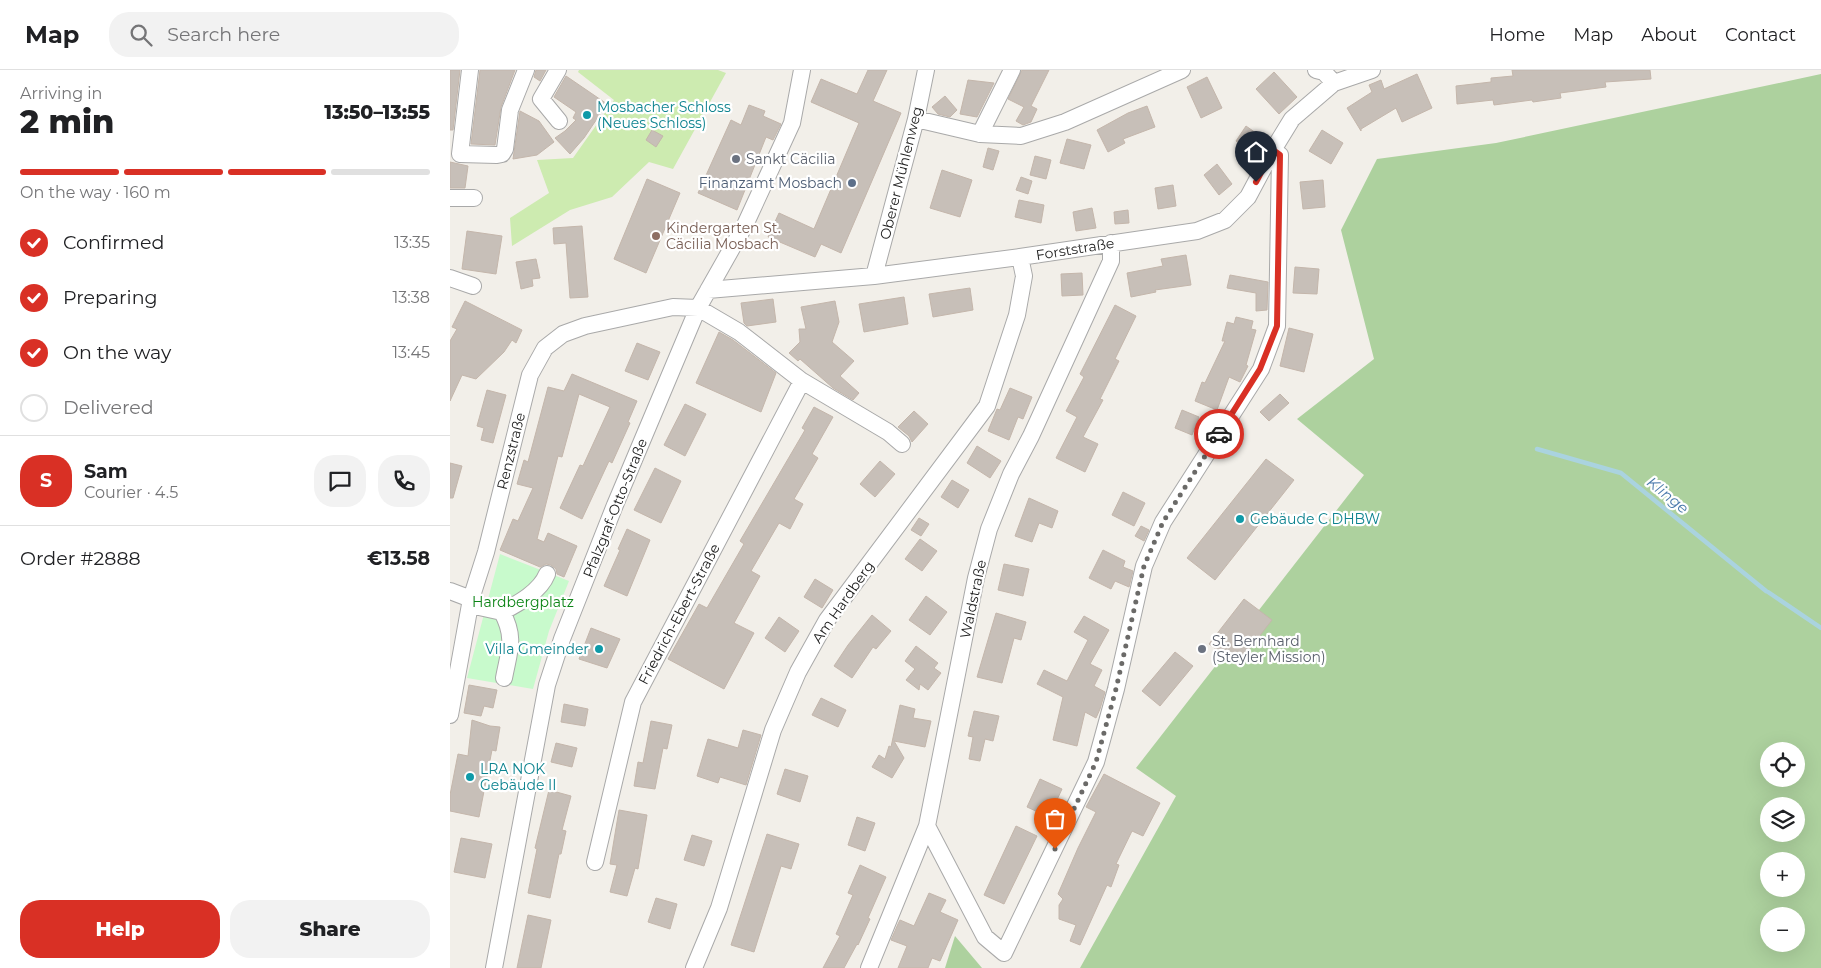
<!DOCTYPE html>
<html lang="en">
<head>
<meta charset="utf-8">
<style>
  :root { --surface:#fff; --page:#f2f2f2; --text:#202124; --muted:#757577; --line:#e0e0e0; --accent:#d93025 }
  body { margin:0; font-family:Montserrat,sans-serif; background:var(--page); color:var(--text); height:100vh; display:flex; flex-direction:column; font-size:19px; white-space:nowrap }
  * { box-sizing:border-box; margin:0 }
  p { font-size:16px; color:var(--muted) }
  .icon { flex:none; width:28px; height:28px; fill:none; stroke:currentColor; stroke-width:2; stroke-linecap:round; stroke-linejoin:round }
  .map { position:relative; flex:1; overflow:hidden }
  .side { display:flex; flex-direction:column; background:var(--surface); width:450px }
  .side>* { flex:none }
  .buttons { position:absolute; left:1310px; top:672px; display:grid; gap:10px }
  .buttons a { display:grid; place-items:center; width:45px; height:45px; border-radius:50%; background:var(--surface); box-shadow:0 5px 20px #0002; font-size:25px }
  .pin { position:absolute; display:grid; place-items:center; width:42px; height:42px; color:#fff; margin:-51px -21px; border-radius:50% 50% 50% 0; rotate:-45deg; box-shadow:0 0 5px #0007 }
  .pin .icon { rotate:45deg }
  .courier { position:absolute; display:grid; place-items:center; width:50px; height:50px; margin:-25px; border:4px solid #d93025; border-radius:50%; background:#fff; color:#222; box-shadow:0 1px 6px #0007 }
  .summary em { font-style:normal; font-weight:800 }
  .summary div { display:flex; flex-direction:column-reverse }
  .summary { display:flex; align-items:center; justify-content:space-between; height:85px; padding:0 20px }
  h1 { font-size:32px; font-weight:800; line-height:38px }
  .bar { display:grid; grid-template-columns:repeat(4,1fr); gap:8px 5px; align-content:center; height:60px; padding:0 20px }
  .bar i { height:6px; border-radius:4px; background:var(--line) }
  .bar .active { background:var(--accent) }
  .bar p { grid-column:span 4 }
  .line { display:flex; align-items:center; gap:12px; padding:0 20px; border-top:1px solid var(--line) }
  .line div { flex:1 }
  .round { display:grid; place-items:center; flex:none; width:52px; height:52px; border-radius:20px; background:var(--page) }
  ol { padding:0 20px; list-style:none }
  li { display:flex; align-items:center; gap:15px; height:55px }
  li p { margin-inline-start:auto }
  li .icon { padding:5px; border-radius:50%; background:var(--accent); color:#fff; stroke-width:4 }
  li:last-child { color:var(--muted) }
  li i { width:28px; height:28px; border:2px solid var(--line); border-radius:50% }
  .button { display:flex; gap:10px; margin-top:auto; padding:10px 20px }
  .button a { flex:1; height:58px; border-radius:20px; background:var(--accent); color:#fff; font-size:20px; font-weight:800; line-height:58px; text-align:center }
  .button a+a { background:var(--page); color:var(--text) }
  header { display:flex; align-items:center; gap:30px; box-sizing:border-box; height:70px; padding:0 25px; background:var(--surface); border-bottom:1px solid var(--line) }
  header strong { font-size:24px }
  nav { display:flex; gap:28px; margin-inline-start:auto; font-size:18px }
  .search { width:350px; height:45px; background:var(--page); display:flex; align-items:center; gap:12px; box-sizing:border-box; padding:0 18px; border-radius:20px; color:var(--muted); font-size:19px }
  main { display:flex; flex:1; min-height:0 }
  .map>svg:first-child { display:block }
  .grass { fill:#cdebb0 }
  .forest { fill:#add19e; fill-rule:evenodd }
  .park { fill:#c8facc }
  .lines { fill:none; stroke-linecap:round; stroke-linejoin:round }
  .stream { stroke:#aad3df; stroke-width:4.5 }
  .building { fill:#c7bfb8; stroke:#c4b6ab }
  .minor-casing { stroke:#a9a9a9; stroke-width:18 }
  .minor { stroke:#fff; stroke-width:16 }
  .done { stroke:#6b6a68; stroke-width:5; stroke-dasharray:0 9 }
  .route { stroke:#d93025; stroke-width:6 }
  .culture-dot { fill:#0f9aa8; stroke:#fff; stroke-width:2 }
  .worship-dot { fill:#6b7280; stroke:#fff; stroke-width:2 }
  .service-dot { fill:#5c6f8a; stroke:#fff; stroke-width:2 }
  .education-dot { fill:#8d6e63; stroke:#fff; stroke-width:2 }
  .labels { text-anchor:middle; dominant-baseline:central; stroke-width:4.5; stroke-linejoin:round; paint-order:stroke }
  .culture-label { font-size:14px; fill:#0d838f; stroke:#fff; text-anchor:start }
  .worship-label { font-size:14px; fill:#5b616d; stroke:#fff; text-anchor:start }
  .street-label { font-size:14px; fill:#222; stroke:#fff }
  .service-label { font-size:14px; fill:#4e5e75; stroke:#fff; text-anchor:end }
  .education-label { font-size:14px; fill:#785e54; stroke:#fff; text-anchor:start }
  .park-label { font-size:14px; fill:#0c8416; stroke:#fff }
  .water-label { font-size:15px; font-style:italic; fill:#4a7aab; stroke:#fff }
</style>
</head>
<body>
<header>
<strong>Map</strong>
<div class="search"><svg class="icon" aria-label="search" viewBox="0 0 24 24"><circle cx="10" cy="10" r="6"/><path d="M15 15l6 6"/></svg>Search here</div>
<nav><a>Home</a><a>Map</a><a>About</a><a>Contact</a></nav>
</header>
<main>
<section class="side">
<div class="summary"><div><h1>2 min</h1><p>Arriving in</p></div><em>13:50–13:55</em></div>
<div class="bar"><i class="active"></i><i class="active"></i><i class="active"></i><i></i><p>On the way · 160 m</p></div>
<ol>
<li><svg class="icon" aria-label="check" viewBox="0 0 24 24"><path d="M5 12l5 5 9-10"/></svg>Confirmed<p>13:35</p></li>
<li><svg class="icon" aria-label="check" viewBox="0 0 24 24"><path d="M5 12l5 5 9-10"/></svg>Preparing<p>13:38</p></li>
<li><svg class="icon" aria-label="check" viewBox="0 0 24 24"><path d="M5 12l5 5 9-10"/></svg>On the way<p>13:45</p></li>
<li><i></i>Delivered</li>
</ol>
<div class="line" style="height:90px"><b class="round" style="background:var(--accent);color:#fff">S</b><div><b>Sam</b><p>Courier · 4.5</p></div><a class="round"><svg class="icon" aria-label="chat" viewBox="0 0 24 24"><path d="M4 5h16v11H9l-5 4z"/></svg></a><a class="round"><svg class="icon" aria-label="phone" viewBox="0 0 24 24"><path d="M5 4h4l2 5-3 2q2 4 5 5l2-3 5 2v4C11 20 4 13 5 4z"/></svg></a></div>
<div class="line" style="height:65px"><div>Order #2888</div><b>€13.58</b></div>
<div class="button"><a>Help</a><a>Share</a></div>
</section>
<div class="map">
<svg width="1371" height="898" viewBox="0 0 1371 898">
  <rect width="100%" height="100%" fill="#f2efe9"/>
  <path class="grass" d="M129 0H268L276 3 223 99 199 92 162 127 120 140 62 176 60 148 99 123 87 90 123 88 164 30 128 2Z"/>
  <path class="forest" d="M1371 4V898H630L726 726 686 698 914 405 847 349 924 289 891 160 927 89 1046 73ZM1319 681H1346V709H1319ZM1319 736H1346V764H1319ZM1319 791H1346V819H1319ZM1319 846H1346V874H1319Z
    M505 866 532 898H495Z"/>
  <path class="park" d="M50 484 119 511 99 561 83 619 17 608Z"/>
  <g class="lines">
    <path class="stream" d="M1087 379 1171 403 1316 521
      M1318 522 1371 558"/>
  </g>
  <path class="building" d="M0 0H10L3 60H0Z
    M30 0H65L51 37 45 75 21 74Z
    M86 0H96L90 11 84 7Z
    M418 0H437L423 31 451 43 391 183 371 174 365 187 318 167 329 143 364 159 409 53 361 32 371 9 407 24Z
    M572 0H599L581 36 587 39 581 52 573 55 566 51 574 37 558 29Z
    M1062 0H1200L1201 9 1155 12 1156 17 1110 23 1111 28 1083 32 1082 30 1044 35 1043 30 1007 34 1006 16 1041 12V8L1063 6Z
    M824 2 847 27 829 44 806 19Z
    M967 4 982 38 952 52 946 38 911 59V61L897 38 922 22 919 15 931 10 934 19Z
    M116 6 157 34 134 68 120 84 105 68 115 61 126 50 123 48 126 42 104 27Z
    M757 7 772 38 751 48 737 17Z
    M518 10 544 13 527 47 510 44Z
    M495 26 507 40 500 47 488 44 482 37Z
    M299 35 315 41 313 46 331 54 323 70 316 67 287 140 248 123 281 50 291 55Z
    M697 36 705 57 673 69 675 73 658 82 647 60 678 43Z
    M70 41 89 51 104 72 87 85 63 89Z
    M796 56 813 68 803 83 786 71Z
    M202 60 213 66 206 77 196 70Z
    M872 60 893 73 881 94 859 81Z
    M617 69 641 75 634 99 610 93Z
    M538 78 549 81 543 100 533 97Z
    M585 86 601 90 596 109 580 105Z
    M0 92 18 96 15 118H0Z
    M767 94 782 114 769 125 754 105Z
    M492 100 522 110 510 147 480 138Z
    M571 107 582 111 578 124 566 120Z
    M197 109 230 123 196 203 164 189Z
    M873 110 875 137 853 139 850 112Z
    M723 115 726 136 708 139 705 118Z
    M569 130 594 135 591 153 565 147Z
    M642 138 646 158 626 161 623 142Z
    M678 140 679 153 665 154 664 142Z
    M132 156 138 227 120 228 116 173 104 174 103 158Z
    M17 161 52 166 46 204 12 199Z
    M736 185 741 215 705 220 706 222 681 227 677 203 713 196 711 189Z
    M86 189 90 208 82 209 83 216 71 219 66 192Z
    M845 197 869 199 867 224 843 223Z
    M632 203 633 225 612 226 611 204Z
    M780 205 818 212 817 240 806 241V223L777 218Z
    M520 218 523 240 483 247 479 224Z
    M454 227 458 254 414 262 409 234Z
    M323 229 326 252 297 256 294 253 291 233Z
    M15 231 72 260 66 273 62 270 54 282 26 309 12 305 0 331V271L7 259 2 257Z
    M385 231 389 252 382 272 404 291 390 306 409 323 403 330 383 318 350 289 348 291 339 283 350 272 349 259H356L351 237Z
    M665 235 686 246 665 289 669 291 650 329 653 330 633 367 648 374 635 402 606 388 627 347 616 341 634 307 630 304Z
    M786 247 803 251 801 259 806 260 796 295 798 296 790 312 779 307 767 340 745 331 752 312 755 313 775 271H772L777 252 784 254Z
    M839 258 863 264 854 302 830 296Z
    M269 262 283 270 326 303 311 342 246 313Z
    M187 273 210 282 198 310 175 301Z
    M122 304 187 331 178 352 180 353 162 393 159 391 132 449 110 438 130 395 133 396 160 337 129 324 112 387 108 386 87 469 94 472 98 463 127 476 114 507 107 504 106 499 101 495 96 494 90 497 50 480 63 449 68 451 83 418 67 414 74 390 78 392 98 317 114 321Z
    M560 318 582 327 573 349 568 347 559 370 538 361 547 339 550 340Z
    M37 320 56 325 43 373 31 370 34 358 27 356Z
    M830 324 839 333 819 351 810 342Z
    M235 334 256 344 235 386 214 375Z
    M364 337 383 347 362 384 368 388 344 429 353 434 340 459 329 453 301 501 310 506 284 553 304 563 274 619 218 589 249 534 257 538 294 474 290 471 355 360 352 358Z
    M732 340 749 347 742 365 725 358Z
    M464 341 478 354 462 372 459 366 448 357Z
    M527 376 551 391 540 408 517 393Z
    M816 389 844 410 765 510 737 488Z
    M430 391 445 404 425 427 410 414Z
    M0 393 12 396 3 428H0Z
    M205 398 231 411 211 453 184 440Z
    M502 410 519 420 508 438 491 427Z
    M673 422 695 433 684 456 662 445Z
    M579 428 608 441 602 458 589 453 582 472 565 466Z
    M469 448 479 454 471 466 461 460Z
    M691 456 699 460 694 471 685 466Z
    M177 459 200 470 177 526 154 516 170 480 168 479Z
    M470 469 487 481 472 501 455 489Z
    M653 480 675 491 673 497 683 501 679 517 665 511 661 519 639 508Z
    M554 494 579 499 573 526 548 520Z
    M365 509 383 520 372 538 354 527Z
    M476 526 497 542 480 565 459 550Z
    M794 529 822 550 787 595 759 574Z
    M546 543 576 552 571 570 564 568 552 613 527 607Z
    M422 545 441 561 426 579 423 577 402 608 384 596 398 575Z
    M634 546 659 560 640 594 652 600 644 616 655 622 650 639 646 648 635 642 627 676 603 670 613 627 587 614 594 600 617 611 638 570 624 562Z
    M329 547 349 561 335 582 315 568Z
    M141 558 170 569 157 598 129 589Z
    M466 576 488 593 484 598 491 603 478 620 470 614 469 620 456 610 465 599 455 591Z
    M725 582 743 596 710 636 692 621Z
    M19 615 47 620 43 638 34 636 31 646 14 643Z
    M371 628 396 640 388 657 362 645Z
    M114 634 138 639 135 656 111 652Z
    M450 635 465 639 463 648 481 651 475 677 444 671 454 688 442 708 422 697 429 685 435 689 439 676 441 677Z
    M524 641 549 646 543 671 535 669 530 691 519 689 523 667 518 666Z
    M22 650 40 656 50 657 46 681 42 680 29 747 0 741V725L8 684 18 686Z
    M201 651 222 655 217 679 213 678 205 719 184 716 188 692 193 693Z
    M293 660 311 665 296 715 270 707 268 713 247 706 258 669 288 678Z
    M106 673 127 678 122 697 101 692Z
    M335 699 358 706 350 732 327 724Z
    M654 704 710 733 693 766 682 761 666 794 669 795 661 817 657 815 630 875 620 871 626 855 609 849V835L613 829 608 824 628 778 646 742 636 737Z
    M590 709 612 719 599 747 577 737Z
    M99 720 121 726 112 760 116 761 111 784H109L100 828 78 823 87 779 85 778Z
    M169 740 197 745 188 799 185 798 177 826 160 822 167 795 160 794Z
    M407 747 425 753 415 781 398 775Z
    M566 756 587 766 554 834 534 825Z
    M317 764 349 774 341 799 331 796 304 882 281 875Z
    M242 765 262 771 254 796 234 790Z
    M11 768 42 774 35 808 4 802Z
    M410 795 436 807 418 848 420 849 408 875 407 874 394 898H373L390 866 386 864 403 825 398 823Z
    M479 823 496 830 490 842 508 850 490 891 482 888 478 898H448L457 876 441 870 448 854 450 850 464 856Z
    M206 828 227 834 220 859 198 852Z
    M78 845 101 850 91 898H67Z"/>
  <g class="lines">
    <defs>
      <path id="minor" d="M20 0 10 84 47 85 52 84 55 79 60 40 76 0
        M108 0 91 29 109 51
        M866 0 874 2 884 13
        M466 49 530 64 571 66 615 52 732 0
        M530 64 562 0
        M0 128H24
        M424 206 466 49 476 0
        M0 208 23 216
        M258 220 424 206 570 187 747 161 775 150 798 127 823 80 842 49 884 13 922 0
        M352 311 438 362 452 374
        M0 521 21 529
        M20 535 52 542C67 534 90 522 97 504
        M52 542C66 568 59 581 54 608
        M0 645 21 529 36 482 80 305 95 278 113 264 135 256 223 237 248 238 289 262 352 311 183 632 145 792
        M477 756 535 867 554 883 646 692 666 619 694 496 713 452 811 299 827 256 830 85 823 80
        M44 898 97 615 112 569 165 435 248 238 295 155 342 53 352 0
        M244 898 269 838 323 660 348 602 377 550 537 336 567 245 574 206 570 187
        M419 898 477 756 526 508 539 459 561 404 581 366 661 191V173"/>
    </defs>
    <use href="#minor" class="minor-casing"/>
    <use href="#minor" class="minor"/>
  </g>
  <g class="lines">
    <path class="done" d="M605 779 646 692 666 619 694 496 713 452 769 364"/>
    <path class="route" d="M769 364 810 299 827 256 830 85 823 80 806 112"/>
  </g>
  <g class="culture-dot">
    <circle cx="137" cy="45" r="5"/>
    <circle cx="790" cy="449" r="5"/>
    <circle cx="149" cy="579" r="5"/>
    <circle cx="20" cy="707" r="5"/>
  </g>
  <g class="worship-dot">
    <circle cx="286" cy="89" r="5"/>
    <circle cx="752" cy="579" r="5"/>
  </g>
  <circle class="service-dot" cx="402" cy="113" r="5"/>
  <circle class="education-dot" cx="206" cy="166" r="5"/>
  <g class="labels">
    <g class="culture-label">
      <text x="147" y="37">Mosbacher Schloss<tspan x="147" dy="16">(Neues Schloss)</tspan></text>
      <text x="800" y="449">Gebäude C DHBW</text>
      <text x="139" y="579" text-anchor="end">Villa Gmeinder</text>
      <text x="30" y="699">LRA NOK<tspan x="30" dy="16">Gebäude II</tspan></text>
    </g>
    <g class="worship-label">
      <text x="296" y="89">Sankt Cäcilia</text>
      <text x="762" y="571">St. Bernhard<tspan x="762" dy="16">(Steyler Mission)</tspan></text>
    </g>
    <g class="street-label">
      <text transform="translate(451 103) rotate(-76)">Oberer Mühlenweg</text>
      <text transform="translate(625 179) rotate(-9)">Forststraße</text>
      <text transform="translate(61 381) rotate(-76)">Renzstraße</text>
      <text transform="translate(165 438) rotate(-68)">Pfalzgraf-Otto-Straße</text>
      <text transform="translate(523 529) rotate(-78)">Waldstraße</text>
      <text transform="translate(393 532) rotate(-55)">Am Hardberg</text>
      <text transform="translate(229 544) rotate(-62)">Friedrich-Ebert-Straße</text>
    </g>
    <g class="service-label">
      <text x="392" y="113">Finanzamt Mosbach</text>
    </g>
    <g class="education-label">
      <text x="216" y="158">Kindergarten St.<tspan x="216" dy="16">Cäcilia Mosbach</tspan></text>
    </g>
    <g class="park-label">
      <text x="73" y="532">Hardbergplatz</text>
    </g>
    <g class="water-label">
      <text transform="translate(1218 425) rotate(39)">Klinge</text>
    </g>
  </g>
</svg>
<div class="buttons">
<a><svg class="icon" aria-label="locate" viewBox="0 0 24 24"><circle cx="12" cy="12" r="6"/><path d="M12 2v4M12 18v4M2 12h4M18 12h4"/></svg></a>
<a><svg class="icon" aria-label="layers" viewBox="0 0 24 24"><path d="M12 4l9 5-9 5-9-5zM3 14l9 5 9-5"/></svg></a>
<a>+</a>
<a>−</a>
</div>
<div class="pin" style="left:605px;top:779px;background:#ea580c"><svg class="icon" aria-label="bag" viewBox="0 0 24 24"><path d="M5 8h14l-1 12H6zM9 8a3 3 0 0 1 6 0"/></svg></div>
<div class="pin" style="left:806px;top:112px;background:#1f2937"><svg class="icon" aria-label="home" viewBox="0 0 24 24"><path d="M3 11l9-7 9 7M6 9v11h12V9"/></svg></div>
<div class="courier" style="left:769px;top:364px"><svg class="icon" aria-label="car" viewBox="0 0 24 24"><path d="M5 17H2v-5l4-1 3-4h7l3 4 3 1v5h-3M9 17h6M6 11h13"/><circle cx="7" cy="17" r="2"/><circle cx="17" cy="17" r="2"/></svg></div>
</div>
</main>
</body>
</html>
